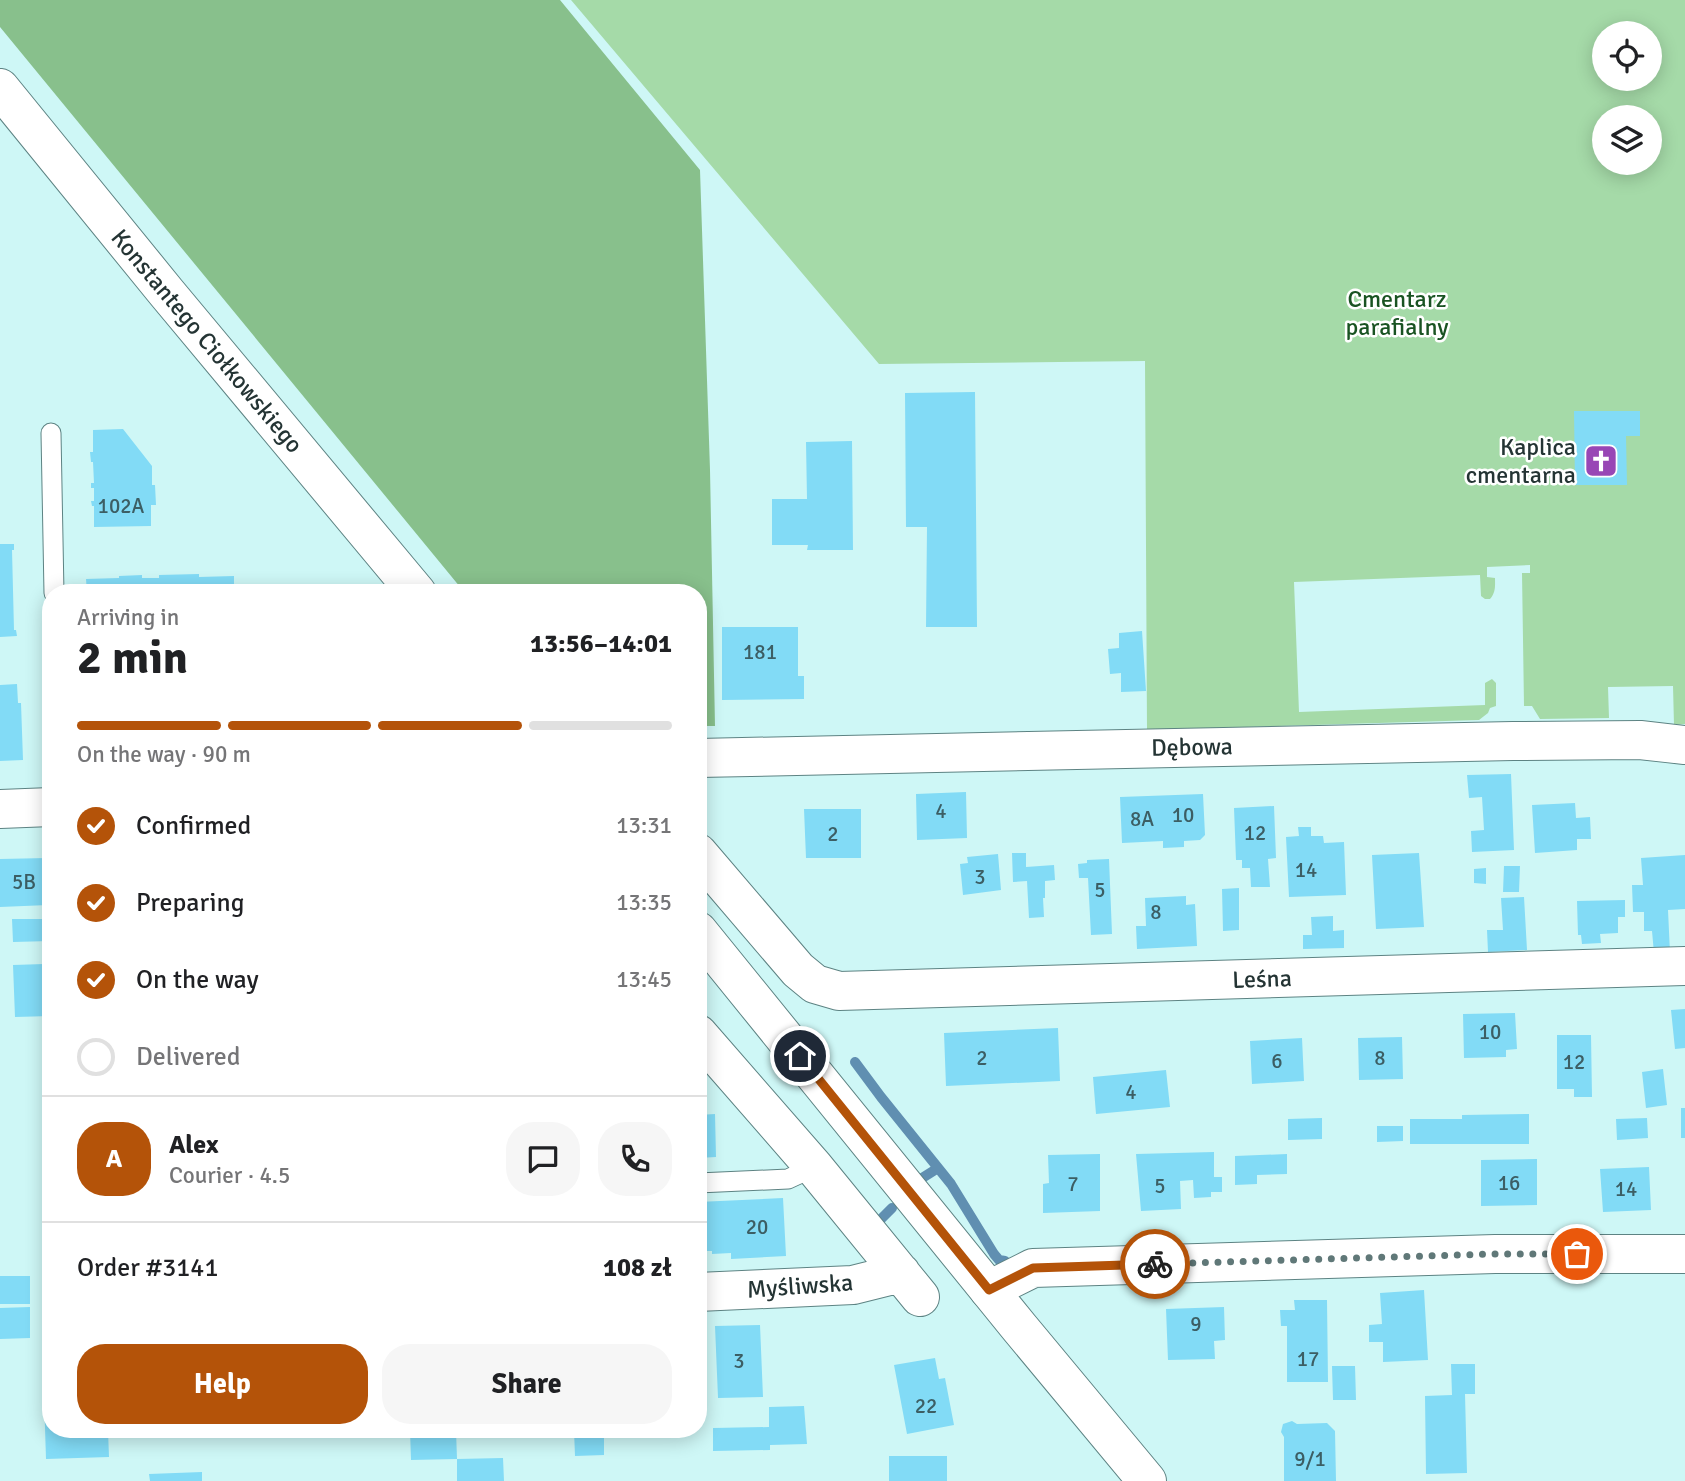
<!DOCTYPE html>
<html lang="en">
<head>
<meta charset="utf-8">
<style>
  :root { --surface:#fff; --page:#f6f6f6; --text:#202124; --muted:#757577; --line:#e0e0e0; --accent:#b45309 }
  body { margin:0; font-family:Signika,sans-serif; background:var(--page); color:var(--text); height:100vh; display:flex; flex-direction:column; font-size:26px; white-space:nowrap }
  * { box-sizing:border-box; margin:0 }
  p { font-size:23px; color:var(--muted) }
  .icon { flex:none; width:38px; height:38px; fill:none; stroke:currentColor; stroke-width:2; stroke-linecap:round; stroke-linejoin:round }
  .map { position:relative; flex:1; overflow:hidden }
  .sheet { position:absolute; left:42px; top:584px; width:665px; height:854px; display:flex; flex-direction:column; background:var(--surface); border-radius:28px; box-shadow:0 4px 18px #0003 }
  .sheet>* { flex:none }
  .fabs { position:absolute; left:1592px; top:21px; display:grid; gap:14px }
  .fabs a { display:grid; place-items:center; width:70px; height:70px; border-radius:50%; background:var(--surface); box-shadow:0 4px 18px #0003; font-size:35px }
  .pin { position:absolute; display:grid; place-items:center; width:60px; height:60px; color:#fff; margin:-30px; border:4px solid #fff; border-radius:50%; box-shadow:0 2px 7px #0007 }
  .courier { position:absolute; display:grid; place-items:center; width:70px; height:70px; margin:-35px; border:5px solid #b45309; border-radius:50%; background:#fff; color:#222; box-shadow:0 2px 9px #0007 }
  .headline em { font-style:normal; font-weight:800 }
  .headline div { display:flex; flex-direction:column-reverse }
  .headline { display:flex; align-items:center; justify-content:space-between; height:119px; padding:0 35px }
  h1 { font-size:46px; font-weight:800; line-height:52px }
  .bar { display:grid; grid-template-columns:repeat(4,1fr); gap:10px 7px; align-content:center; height:84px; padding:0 35px }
  .bar i { height:9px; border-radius:5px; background:var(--line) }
  .bar .selected { background:var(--accent) }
  .bar p { grid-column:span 4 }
  .line { display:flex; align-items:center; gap:18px; padding:0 35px; border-top:2px solid var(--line) }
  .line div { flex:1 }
  .round { display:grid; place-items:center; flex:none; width:74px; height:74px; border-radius:28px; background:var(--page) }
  ol { padding:0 35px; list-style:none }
  li { display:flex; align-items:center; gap:21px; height:77px }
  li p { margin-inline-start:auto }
  li .icon { padding:7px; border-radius:50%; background:var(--accent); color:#fff; stroke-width:4 }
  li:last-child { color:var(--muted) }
  li i { width:38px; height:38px; border:4px solid var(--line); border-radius:50% }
  .primary-button { display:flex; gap:14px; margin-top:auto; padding:14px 35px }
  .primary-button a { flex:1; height:80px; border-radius:28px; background:var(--accent); color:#fff; font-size:28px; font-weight:800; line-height:80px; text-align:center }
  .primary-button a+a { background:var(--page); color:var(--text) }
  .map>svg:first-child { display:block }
  .green { fill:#a5daa8; fill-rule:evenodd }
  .forest { fill:#88c08c }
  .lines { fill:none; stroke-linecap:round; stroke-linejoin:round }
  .stream { stroke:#608fb1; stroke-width:10 }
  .building { fill:#82dbf6 }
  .service-casing { stroke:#5d8383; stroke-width:21 }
  .minor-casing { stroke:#5d8383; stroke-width:40 }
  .tertiary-casing { stroke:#5d8383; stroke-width:40 }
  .service { stroke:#fff; stroke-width:19 }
  .minor { stroke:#fff; stroke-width:38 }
  .tertiary { stroke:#fff; stroke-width:38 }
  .done { stroke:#607878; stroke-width:7; stroke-dasharray:0 12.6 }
  .route { stroke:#b45309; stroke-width:9 }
  .labels { text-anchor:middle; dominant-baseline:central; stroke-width:5; stroke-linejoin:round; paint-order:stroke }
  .number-label { font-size:21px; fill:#3c5e64 }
  .park-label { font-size:24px; fill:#195322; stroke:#fff }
  .street-label { font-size:24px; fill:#243434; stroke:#fff }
  .poi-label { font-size:24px; fill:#243434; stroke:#fff; text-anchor:end }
</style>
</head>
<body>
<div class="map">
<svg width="1685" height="1481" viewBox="0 0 1685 1481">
  <rect width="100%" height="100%" fill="#cef7f6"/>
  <path class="green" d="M571 0H1685V724L1674 725 1673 686 1608 687 1609 718 1540 719 1532 706H1524L1522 573H1530V565L1487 567V577L1495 578C1495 586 1496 592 1490 599H1485L1481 596 1480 575 1294 582 1299 712 1485 705V683L1492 679 1496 683V706L1490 708 1488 713 1479 720 1147 730 1145 361 879 364ZM1605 33H1650V79H1605ZM1605 117H1650V163H1605Z"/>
  <path class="forest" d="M0 0H560L700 170 710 470 715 726H698V593H465L0 27Z"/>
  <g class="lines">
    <path class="stream" d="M855 1062 881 1097 951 1184 994 1254 999 1260 1005 1261
      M919 1180 938 1168
      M881 1219 892 1208"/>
  </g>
  <path class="building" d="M975 392 977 627H926L927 527H906L905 393Z
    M1574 411H1640V436H1626L1627 485H1575Z
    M123 429 152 466V485H155L156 505H151V526L94 527V506H92L91 501H94V488H91V483H94L93 462H91L90 452H93V430Z
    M852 441 853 550H807L808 545H772V499H807L806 442Z
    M0 544H14V550H12L14 630H16L17 636 0 637Z
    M199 574V577L234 576V593H87L86 579 119 578V576L142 575V578H159V575Z
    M722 627H798V676H804V699L722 700Z
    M1142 631 1146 691 1121 692V673L1110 674 1108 649 1119 648V633Z
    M17 684 18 703H21L23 760 0 761V685Z
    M1511 774 1514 850 1472 852 1471 831 1484 830 1482 797 1469 798 1467 775Z
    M966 792 967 838 917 840 916 794Z
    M1203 794 1205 835 1200 840 1184 841V847L1163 848V841L1122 843 1120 797Z
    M1575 803 1576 818 1590 817 1591 839H1577V850L1535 853 1532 805Z
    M1274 806 1276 858 1268 859 1270 887H1251L1250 868H1242V860H1236L1234 808Z
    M804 809H861V858H806Z
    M1298 827H1311V836H1323L1324 843 1344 842 1346 895 1289 897 1286 837 1299 836Z
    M1012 853H1026V867L1054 865 1055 880 1045 881V898H1043L1044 917 1029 918 1027 881 1013 882Z
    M1419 853 1424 927 1376 929 1372 855Z
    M998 854 1001 890 963 895 960 864 968 863 967 857Z
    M1685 855V909L1668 910 1670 953H1654L1652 931H1644V912H1633L1632 885H1643L1641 858Z
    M47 858 48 905 0 907V859Z
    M1109 859 1112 934 1091 935 1088 878H1079L1078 864 1087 863V860Z
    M1504 866H1520L1519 892H1503Z
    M1486 868V884L1474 883V869Z
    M1239 888V930L1223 931 1222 889Z
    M1186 896V905L1195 904 1197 946 1137 949 1136 926H1146L1145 898Z
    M1524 897 1527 950 1488 952 1487 930H1503L1501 898Z
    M1625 900V917H1618V933L1600 934 1601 943 1582 944 1581 935H1578L1577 901Z
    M47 910H51V941L13 942 12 919H47Z
    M1333 916V931L1344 930V948L1303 949V935H1312L1311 917Z
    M44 964V972H51V1016L15 1017 13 965Z
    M1685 1009V1048L1675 1049 1671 1010Z
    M1515 1013 1517 1049 1506 1050V1057L1464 1058 1463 1014Z
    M1058 1028 1060 1081 946 1086 944 1033Z
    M1557 1035H1591L1592 1097H1574V1089H1557Z
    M1402 1037 1403 1079 1359 1080 1358 1038Z
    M1302 1038 1304 1081 1252 1084 1250 1041Z
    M1663 1069 1667 1105 1646 1108 1642 1072Z
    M1166 1070 1170 1107 1096 1114 1093 1077Z
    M1681 1108H1685V1138H1681Z
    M715 1114 716 1157 698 1158V1115Z
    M1529 1114V1144H1410V1119H1462V1115Z
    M1322 1118V1139L1288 1140V1119Z
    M1647 1118 1648 1138 1617 1140 1616 1119Z
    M1377 1126H1403V1141L1377 1142Z
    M1214 1152V1177H1222V1192H1211V1197L1194 1198 1193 1180 1180 1181 1181 1209 1141 1211 1136 1154Z
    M1100 1154V1211L1043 1213V1184L1049 1183 1048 1155Z
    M1287 1154V1174L1257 1175V1184L1235 1185V1156Z
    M1537 1159V1205L1481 1206V1160Z
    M1649 1167 1651 1210 1603 1212 1600 1169Z
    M783 1198 786 1256 731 1259V1253L712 1254V1251H701L700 1257H698V1202Z
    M0 1276H30V1304H0Z
    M1424 1290 1428 1360 1383 1362V1342H1369V1325L1382 1324 1380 1293Z
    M1294 1300H1327L1328 1382H1287V1326H1281L1280 1310H1295Z
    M30 1307V1338L0 1339V1308Z
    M1224 1307 1225 1340 1214 1341 1215 1359 1168 1360 1166 1309Z
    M760 1325 763 1397 718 1398 715 1326Z
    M935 1358 939 1379 945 1378 954 1425 907 1434 894 1365Z
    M1451 1364H1475V1394H1465L1467 1473 1426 1474 1425 1396 1452 1395Z
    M1332 1366H1355L1356 1400H1333Z
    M44 1397H51V1430H108L109 1457 46 1459Z
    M804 1406 807 1444 770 1445V1450L713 1451V1428L769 1427V1407Z
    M1292 1421 1297 1424 1327 1423 1335 1431 1336 1481H1284V1437L1281 1432 1283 1424Z
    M410 1430H456L457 1459 411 1460Z
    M574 1430H604V1455L575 1456Z
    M889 1456H947V1481H889Z
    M503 1458 504 1481H457V1459Z
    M202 1472V1481H150L149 1474Z"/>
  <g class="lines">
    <defs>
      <path id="service" d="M51 433 54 593
        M698 1183 788 1179 814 1167"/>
      <path id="minor" d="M698 758 1513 741 1640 740 1685 745
        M0 809 51 807
        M698 853 798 970 815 984 839 991 1685 966
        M698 1034 814 1167 920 1297
        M989 1290 1033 1268 1495 1254H1685
        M698 1292 853 1285 901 1273"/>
      <path id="tertiary" d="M0 88 166 292 417 593
        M698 931 1019 1327 1147 1481"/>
    </defs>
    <use href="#service" class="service-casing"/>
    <use href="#minor" class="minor-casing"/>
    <use href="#tertiary" class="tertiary-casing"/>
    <use href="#service" class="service"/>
    <use href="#minor" class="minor"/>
    <use href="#tertiary" class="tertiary"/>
  </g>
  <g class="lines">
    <path class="done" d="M1155 1264 1495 1254H1577"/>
    <path class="route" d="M800 1056 989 1290 1033 1268 1155 1264"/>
  </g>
  <defs>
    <symbol id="church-square" viewBox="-11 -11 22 22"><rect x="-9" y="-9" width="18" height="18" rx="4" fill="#9846b5" stroke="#fff"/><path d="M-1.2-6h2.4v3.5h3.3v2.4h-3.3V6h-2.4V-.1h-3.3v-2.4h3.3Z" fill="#fff"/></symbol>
  </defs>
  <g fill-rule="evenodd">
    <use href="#church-square" x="1582" y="442" width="38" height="38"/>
  </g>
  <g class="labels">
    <g class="number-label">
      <text x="121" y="506">102A</text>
      <text x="760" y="652">181</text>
      <text x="941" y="811">4</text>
      <text x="1183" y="815">10</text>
      <text x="1142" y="819">8A</text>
      <text x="1255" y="833">12</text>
      <text x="833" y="834">2</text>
      <text x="1306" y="870">14</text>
      <text x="980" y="877">3</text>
      <text x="24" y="882">5B</text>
      <text x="1100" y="890">5</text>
      <text x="1156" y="912">8</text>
      <text x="1490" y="1032">10</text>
      <text x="982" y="1058">2</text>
      <text x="1380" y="1058">8</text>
      <text x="1277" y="1061">6</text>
      <text x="1574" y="1062">12</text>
      <text x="1131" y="1092">4</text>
      <text x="1509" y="1183">16</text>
      <text x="1073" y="1184">7</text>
      <text x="1160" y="1186">5</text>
      <text x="1626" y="1189">14</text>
      <text x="757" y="1227">20</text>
      <text x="1196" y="1324">9</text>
      <text x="1308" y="1359">17</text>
      <text x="739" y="1361">3</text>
      <text x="926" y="1406">22</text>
      <text x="1310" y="1459">9/1</text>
    </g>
    <g class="park-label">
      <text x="1397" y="299">Cmentarz<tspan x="1397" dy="28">parafialny</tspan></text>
    </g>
    <g class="street-label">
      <text transform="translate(207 341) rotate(50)">Konstantego Ciołkowskiego</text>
      <text transform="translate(1192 747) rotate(-1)">Dębowa</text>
      <text transform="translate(1262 979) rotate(-2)">Leśna</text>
      <text transform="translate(800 1286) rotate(-4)">Myśliwska</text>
    </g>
    <g class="poi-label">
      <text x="1576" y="447">Kaplica<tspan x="1576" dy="28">cmentarna</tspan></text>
    </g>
  </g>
</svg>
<div class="fabs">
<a><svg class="icon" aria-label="locate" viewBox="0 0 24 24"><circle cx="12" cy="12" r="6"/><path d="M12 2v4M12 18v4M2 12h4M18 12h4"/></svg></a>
<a><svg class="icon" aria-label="layers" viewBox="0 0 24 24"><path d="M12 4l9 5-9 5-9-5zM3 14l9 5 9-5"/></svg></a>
</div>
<div class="pin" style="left:1577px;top:1254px;background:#ea580c"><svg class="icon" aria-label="bag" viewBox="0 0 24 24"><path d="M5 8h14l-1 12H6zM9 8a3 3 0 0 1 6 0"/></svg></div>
<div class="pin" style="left:800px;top:1056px;background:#1f2937"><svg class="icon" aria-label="home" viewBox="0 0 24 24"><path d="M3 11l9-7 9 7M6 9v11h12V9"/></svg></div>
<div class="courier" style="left:1155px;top:1264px"><svg class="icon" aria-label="bike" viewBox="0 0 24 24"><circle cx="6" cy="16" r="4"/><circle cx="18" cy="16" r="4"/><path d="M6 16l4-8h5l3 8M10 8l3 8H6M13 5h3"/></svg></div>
<section class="sheet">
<div class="headline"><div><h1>2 min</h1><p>Arriving in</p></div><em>13:56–14:01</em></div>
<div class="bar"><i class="selected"></i><i class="selected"></i><i class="selected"></i><i></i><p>On the way · 90 m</p></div>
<ol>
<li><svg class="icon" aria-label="check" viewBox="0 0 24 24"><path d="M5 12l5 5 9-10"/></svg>Confirmed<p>13:31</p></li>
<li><svg class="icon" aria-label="check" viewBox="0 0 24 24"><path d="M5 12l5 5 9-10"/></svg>Preparing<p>13:35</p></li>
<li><svg class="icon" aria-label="check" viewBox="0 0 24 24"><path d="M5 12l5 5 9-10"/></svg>On the way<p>13:45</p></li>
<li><i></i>Delivered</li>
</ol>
<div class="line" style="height:126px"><b class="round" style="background:var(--accent);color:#fff">A</b><div><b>Alex</b><p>Courier · 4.5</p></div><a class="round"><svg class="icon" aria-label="chat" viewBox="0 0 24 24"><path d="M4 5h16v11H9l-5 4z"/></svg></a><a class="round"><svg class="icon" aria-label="phone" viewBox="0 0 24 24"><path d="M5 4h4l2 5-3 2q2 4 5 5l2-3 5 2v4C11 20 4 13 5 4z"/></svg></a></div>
<div class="line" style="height:91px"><div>Order #3141</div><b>108 zł</b></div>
<div class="primary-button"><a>Help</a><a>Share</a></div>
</section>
</div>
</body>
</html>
